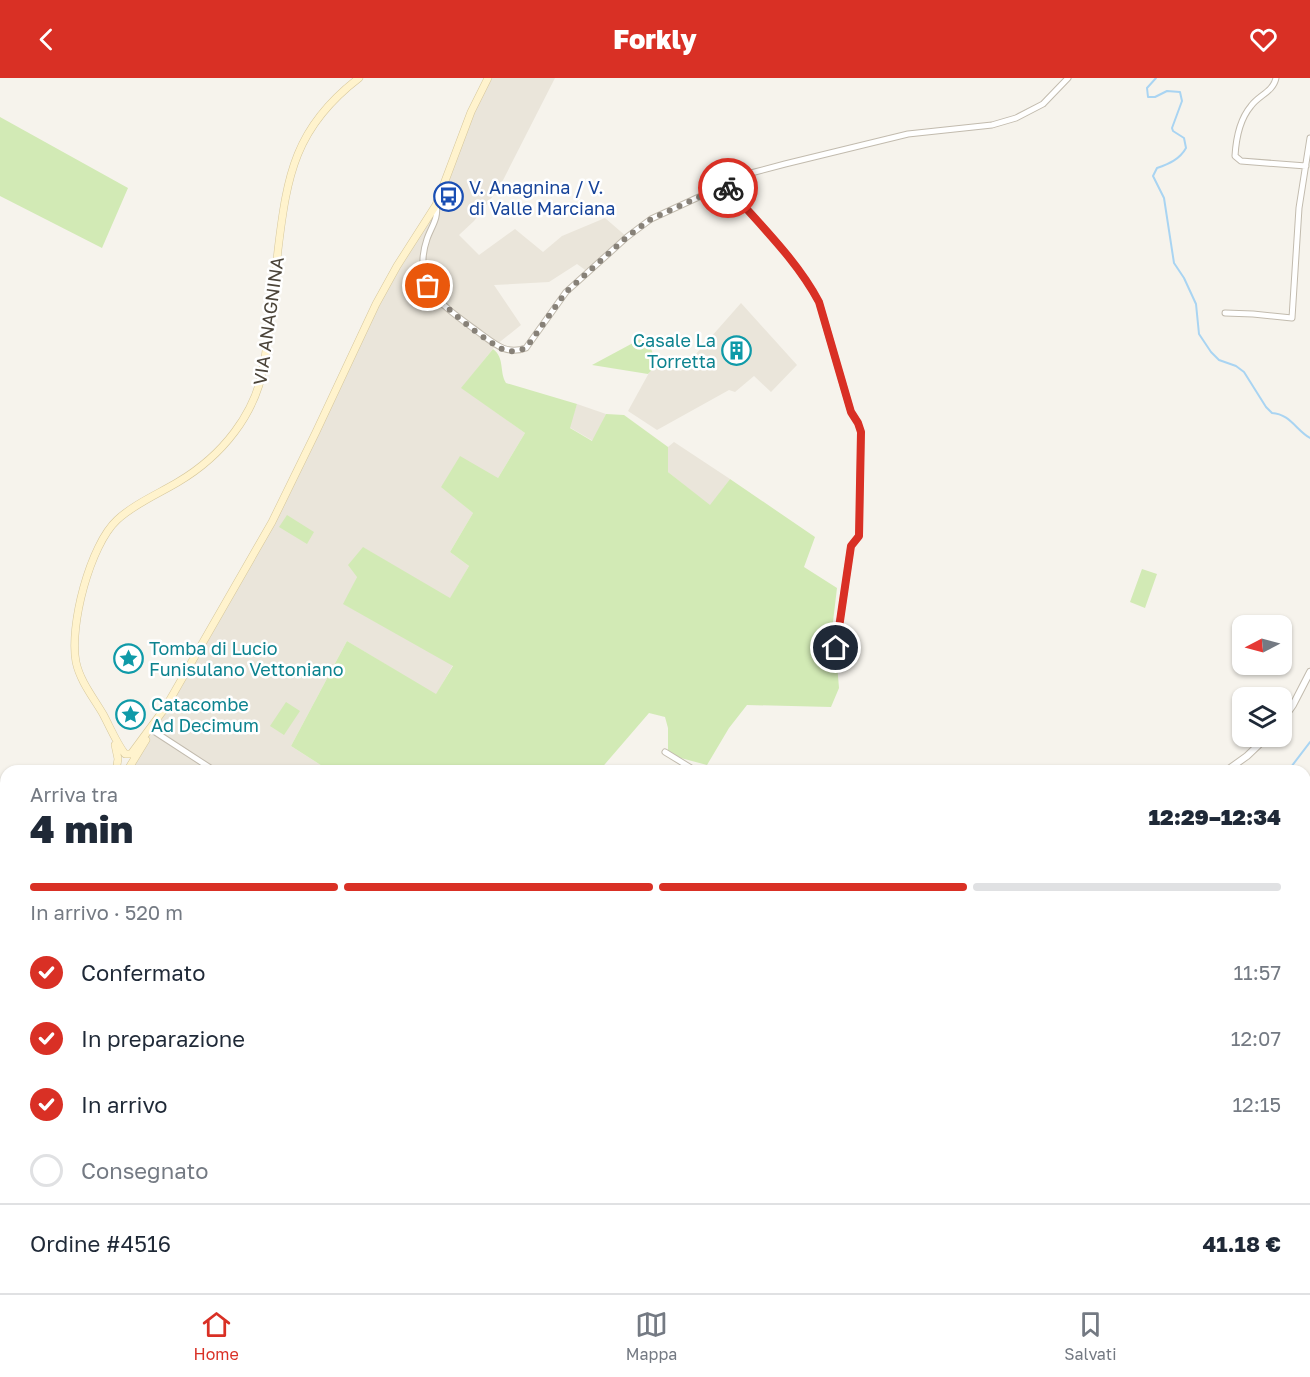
<!DOCTYPE html>
<html lang="it">
<head>
<meta charset="utf-8">
<style>
  :root { --surface:#fff; --page:#f6f6f7; --text:#1f2937; --muted:#747a83; --line:#e0e1e3; --accent:#d93025 }
  body { margin:0; font-family:"Golos Text",sans-serif; background:var(--page); color:var(--text); height:100vh; display:flex; flex-direction:column; font-size:22px; white-space:nowrap }
  * { box-sizing:border-box; margin:0 }
  p { font-size:20px; color:var(--muted) }
  .icon { flex:none; width:33px; height:33px; fill:none; stroke:currentColor; stroke-width:2; stroke-linecap:round; stroke-linejoin:round }
  .map { position:relative; flex:1; overflow:hidden }
  .side { position:absolute; left:0px; top:687px; width:1311px; height:528px; display:flex; flex-direction:column; background:var(--surface); border-radius:18px 18px 0 0; box-shadow:0 2px 4px #0004 }
  .side>* { flex:none }
  .needle { width:39px; rotate:264deg }
  .tools { position:absolute; left:1232px; top:537px; display:grid; gap:12px }
  .tools a { display:grid; place-items:center; width:60px; height:60px; border-radius:12px; background:var(--surface); box-shadow:0 2px 4px #0004; font-size:30px }
  .pin { position:absolute; display:grid; place-items:center; width:51px; height:51px; color:#fff; margin:-26px; border:3px solid #fff; border-radius:50%; box-shadow:0 2px 6px #0007 }
  .courier { position:absolute; display:grid; place-items:center; width:60px; height:60px; margin:-30px; border:4px solid #d93025; border-radius:50%; background:#fff; color:#222; box-shadow:0 2px 8px #0007 }
  .head em { font-style:normal; font-weight:800 }
  .head div { display:flex; flex-direction:column-reverse }
  .head { display:flex; align-items:center; justify-content:space-between; height:102px; padding:0 30px }
  h1 { font-size:39px; font-weight:800; line-height:45px }
  .bar { display:grid; grid-template-columns:repeat(4,1fr); gap:9px 6px; align-content:center; height:72px; padding:0 30px }
  .bar i { height:8px; border-radius:4px; background:var(--line) }
  .bar .on { background:var(--accent) }
  .bar p { grid-column:span 4 }
  .line { display:flex; align-items:center; gap:15px; padding:0 30px; border-top:2px solid var(--line) }
  .line div { flex:1 }
  ol { padding:0 30px; list-style:none }
  li { display:flex; align-items:center; gap:18px; height:66px }
  li p { margin-inline-start:auto }
  li .icon { padding:6px; border-radius:50%; background:var(--accent); color:#fff; stroke-width:4 }
  li:last-child { color:var(--muted) }
  li i { width:33px; height:33px; border:3px solid var(--line); border-radius:50% }
  header { display:flex; justify-content:space-between; align-items:center; height:78px; padding:0 30px; background:var(--accent); color:#fff; font-size:27px; font-weight:800 }
  .tabs { display:flex; justify-content:space-around; align-items:center; height:84px; border-top:2px solid var(--line); background:var(--surface); font-size:16px; color:var(--muted) }
  .tabs a { display:grid; justify-items:center; gap:3px }
  .tabs .on { color:var(--accent) }
  .map>svg:first-child { display:block }
  .residential { fill:#eae5da }
  .green { fill:#d2eab5 }
  .lines { fill:none; stroke-linecap:round; stroke-linejoin:round }
  .stream { stroke:#a9d4f2; stroke-width:2 }
  .minor-casing { stroke:#c2bbae; stroke-width:7 }
  .tertiary-casing { stroke:#c2bbae; stroke-width:8 }
  .secondary-casing { stroke:#d6c79b; stroke-width:8 }
  .minor { stroke:#fff; stroke-width:5 }
  .tertiary { stroke:#fff; stroke-width:6 }
  .secondary { stroke:#fff3cd; stroke-width:7 }
  .rail-casing { stroke:#9a9a9a; stroke-width:4.5 }
  .rail { stroke:#fff; stroke-width:2; stroke-dasharray:7; stroke-linecap:butt }
  .done { stroke:#878178; stroke-width:6; stroke-dasharray:0 10.8 }
  .route { stroke:#d93025; stroke-width:8 }
  .labels { text-anchor:middle; dominant-baseline:central; stroke-width:5; stroke-linejoin:round; paint-order:stroke }
  .transit-label { font-size:18px; fill:#164399; stroke:#fff; text-anchor:start }
  .street-label { font-size:18px; fill:#4b4439; stroke:#fff }
  .culture-label { font-size:18px; fill:#0d838f; stroke:#fff; text-anchor:start }
</style>
</head>
<body>
<header><svg class="icon" aria-label="back" viewBox="0 0 24 24"><path d="M15 5l-7 7 7 7"/></svg>Forkly<svg class="icon" aria-label="heart" viewBox="0 0 24 24"><path d="M12 20l-8-8c-3-5 5-10 8-4 3-6 11-1 8 4z"/></svg></header>
<div class="map">
<svg width="1310" height="1215" viewBox="0 0 1310 1215">
  <rect width="100%" height="100%" fill="#f6f3ec"/>
  <path class="residential" d="M489 0H555L499 110 474 143 459 157 479 177 515 151 543 174 562 158 605 140 627 159 588 194 577 186 549 204 494 207 521 247 496 267 462 310 525 355 498 400 441 408 473 435 450 474 469 488 450 521 364 470 357 499 344 526 453 587 436 617 347 563 291 668 330 693H126L259 467 382 214 428 141Z
    M741 225 797 287 771 314 754 298 735 314 729 312 657 352 628 333 650 293 657 286 681 293Z
    M577 326 606 336 593 363 569 349Z
    M674 364 730 401 710 428 668 394V369Z
    M0 766 6 769V852L0 848Z
    M1305 1101 1310 1102V1215H1294L1297 1209H1305Z
    M679 1209H758L756 1215H681Z
    M1019 1209H1130L1134 1210V1215H1018Z"/>
  <path class="green" d="M0 39 128 110 102 170 0 118Z
    M646 258 657 286 648 296 592 287Z
    M493 271C505 280 499 293 506 305L577 326 570 350 592 363 606 336 624 337 668 369V394L710 427 730 401 815 459 804 489 837 510 830 569 836 574 839 610 831 629 747 627 729 650 707 687 677 679 668 672V650L665 639 649 635 599 693H330L291 668 347 563 436 616 453 588 343 526 357 499 348 487 363 469 450 520 469 488 450 474 473 435 441 409 460 378 498 400 525 355 461 310Z
    M287 437 314 454 307 466 279 449Z
    M1142 491 1157 496 1145 530 1130 524Z
    M286 624 300 633 284 657 270 648Z
    M0 963 6 972V1209H32L27 1215H0Z
    M46 1209H157L161 1215H50Z
    M165 1209H263L267 1215H169Z"/>
  <g class="lines">
    <path class="stream" d="M1156 0 1147 10 1148 19H1155L1167 13 1180 14 1182 23 1172 50 1173 53 1184 60 1186 70C1180 81 1169 86 1157 90L1153 98 1164 120 1174 185 1184 200 1196 226 1199 256 1211 274 1219 282 1236 288 1244 294 1266 329 1272 335C1290 336 1296 352 1310 360
      M1288 693 1310 664
      M869 1210 870 1209"/>
    <defs>
      <path id="minor" d="M1276 0C1273 14 1259 17 1251 28 1240 41 1236 61 1235 78L1241 83 1306 88
        M725 107C758 144 796 181 819 224L851 334 858 345 861 354 859 458 851 468 836 570
        M436 127C439 140 431 149 427 161 410 211 448 231 481 256 496 267 507 277 526 270L566 214 627 159 651 141 751 95 785 86 908 56 992 47 1016 40 1043 26 1068 0
        M1225 235 1253 236 1292 240 1299 130 1310 60
        M152 652 215 693
        M665 674 696 693
        M1305 774 1310 770
        M1305 944 1310 946
        M1305 1068 1310 1069
        M1305 1149 1310 1150
        M719 1215 736 1209
        M974 1215 976 1209
        M978 1215 984 1209"/>
      <path id="tertiary" d="M1281 644 1293 627 1310 594
        M1226 693 1247 678 1268 658"/>
      <path id="secondary" d="M165 630 131 676H125C116 664 110 649 103 636 93 619 80 603 76 584 69 548 90 467 117 442 134 426 158 416 178 404 222 378 256 336 264 286 270 248 274 210 278 172 287 97 295 49 359 0
        M164 632 272 444 316 354 376 226 397 188 436 127 471 34 488 0
        M115 667 118 681 116 693
        M127 693 146 662
        M0 759 6 762
        M0 932 6 924
        M0 945 6 938
        M743 1209 747 1215
        M1130 1209 1159 1215
        M756 1215 758 1209
        M866 1215 906 1209"/>
    </defs>
    <use href="#minor" class="minor-casing"/>
    <use href="#tertiary" class="tertiary-casing"/>
    <use href="#secondary" class="secondary-casing"/>
    <use href="#minor" class="minor"/>
    <use href="#tertiary" class="tertiary"/>
    <use href="#secondary" class="secondary"/>
    <defs>
      <path id="rail" d="M4 961 6 963
        M160 1209 164 1215"/>
    </defs>
    <use href="#rail" class="rail-casing"/>
    <use href="#rail" class="rail"/>
  </g>
  <g class="lines">
    <path class="done" d="M428 208C436 223 492 270 508 273 514 274 520 272 526 270L566 214 627 159 651 141 725 107 728 110"/>
    <path class="route" d="M728 110C759 146 797 182 819 224L851 334 858 345 861 354 859 458 851 468 836 570"/>
  </g>
  <defs>
    <symbol id="bus-ring" viewBox="-11 -11 22 22"><circle r="9.5" fill="#fff" stroke="#1a4fb4" stroke-width="1.5"/><path d="M-5-6H5V4H4V6H2V4H-2V6H-4V4H-5ZM-3.5-4V0h7V-4ZM-3.5 1.2v1.5H-2V1.2ZM2 1.2v1.5H3.5V1.2Z" fill="#1a4fb4"/></symbol>
    <symbol id="building-ring" viewBox="-11 -11 22 22"><circle r="9.5" fill="#fff" stroke="#0f9aa8" stroke-width="1.5"/><path d="M-4-6H4V6H1V3H-1V6H-4ZM-2.5-4.3h1.7v1.8h-1.7ZM.8-4.3h1.7v1.8H.8ZM-2.5-1h1.7V.8h-1.7ZM.8-1h1.7V.8H.8Z" fill="#0f9aa8"/></symbol>
    <symbol id="sight-ring" viewBox="-11 -11 22 22"><circle r="9.5" fill="#fff" stroke="#0f9aa8" stroke-width="1.5"/><path d="M0-6L1.8-2.2L6-1.7L2.9 1.2L3.7 5.4L0 3.3L-3.7 5.4L-2.9 1.2L-6-1.7L-1.8-2.2Z" fill="#0f9aa8"/></symbol>
  </defs>
  <g fill-rule="evenodd">
    <use href="#bus-ring" x="432" y="102" width="33" height="33"/>
    <use href="#building-ring" x="720" y="256" width="33" height="33"/>
    <use href="#sight-ring" x="112" y="564" width="33" height="33"/>
    <use href="#sight-ring" x="114" y="620" width="33" height="33"/>
  </g>
  <g class="labels">
    <g class="transit-label">
      <text x="469" y="109">V. Anagnina / V.<tspan x="469" dy="21">di Valle Marciana</tspan></text>
    </g>
    <g class="street-label">
      <text transform="translate(268 243) rotate(-82)">VIA ANAGNINA</text>
    </g>
    <g class="culture-label">
      <text x="716" y="262" text-anchor="end">Casale La<tspan x="716" dy="21">Torretta</tspan></text>
      <text x="149" y="570">Tomba di Lucio<tspan x="149" dy="21">Funisulano Vettoniano</tspan></text>
      <text x="151" y="626">Catacombe<tspan x="151" dy="21">Ad Decimum</tspan></text>
    </g>
  </g>
</svg>
<div class="tools">
<a><svg class="needle" viewBox="-14 -14 28 28"><path d="M0-13l5 13h-10z" fill="#e53935"/><path d="M0 13l5-13h-10z" fill="#747a83"/></svg></a>
<a><svg class="icon" aria-label="layers" viewBox="0 0 24 24"><path d="M12 4l9 5-9 5-9-5zM3 14l9 5 9-5"/></svg></a>
</div>
<div class="pin" style="left:428px;top:208px;background:#ea580c"><svg class="icon" aria-label="bag" viewBox="0 0 24 24"><path d="M5 8h14l-1 12H6zM9 8a3 3 0 0 1 6 0"/></svg></div>
<div class="pin" style="left:836px;top:570px;background:#1f2937"><svg class="icon" aria-label="home" viewBox="0 0 24 24"><path d="M3 11l9-7 9 7M6 9v11h12V9"/></svg></div>
<div class="courier" style="left:728px;top:110px"><svg class="icon" aria-label="bike" viewBox="0 0 24 24"><circle cx="6" cy="16" r="4"/><circle cx="18" cy="16" r="4"/><path d="M6 16l4-8h5l3 8M10 8l3 8H6M13 5h3"/></svg></div>
<section class="side">
<div class="head"><div><h1>4 min</h1><p>Arriva tra</p></div><em>12:29–12:34</em></div>
<div class="bar"><i class="on"></i><i class="on"></i><i class="on"></i><i></i><p>In arrivo · 520 m</p></div>
<ol>
<li><svg class="icon" aria-label="check" viewBox="0 0 24 24"><path d="M5 12l5 5 9-10"/></svg>Confermato<p>11:57</p></li>
<li><svg class="icon" aria-label="check" viewBox="0 0 24 24"><path d="M5 12l5 5 9-10"/></svg>In preparazione<p>12:07</p></li>
<li><svg class="icon" aria-label="check" viewBox="0 0 24 24"><path d="M5 12l5 5 9-10"/></svg>In arrivo<p>12:15</p></li>
<li><i></i>Consegnato</li>
</ol>
<div class="line" style="height:78px"><div>Ordine #4516</div><b>41.18 €</b></div>
</section>
</div>
<nav class="tabs">
<a class="on"><svg class="icon" aria-label="home" viewBox="0 0 24 24"><path d="M3 11l9-7 9 7M6 9v11h12V9"/></svg>Home</a>
<a><svg class="icon" aria-label="map" viewBox="0 0 24 24"><path d="M3 6l6-2 6 2 6-2v14l-6 2-6-2-6 2zM9 4v14M15 6v14"/></svg>Mappa</a>
<a><svg class="icon" aria-label="saved" viewBox="0 0 24 24"><path d="M7 4h10v16l-5-4-5 4z"/></svg>Salvati</a>
</nav>
</body>
</html>
